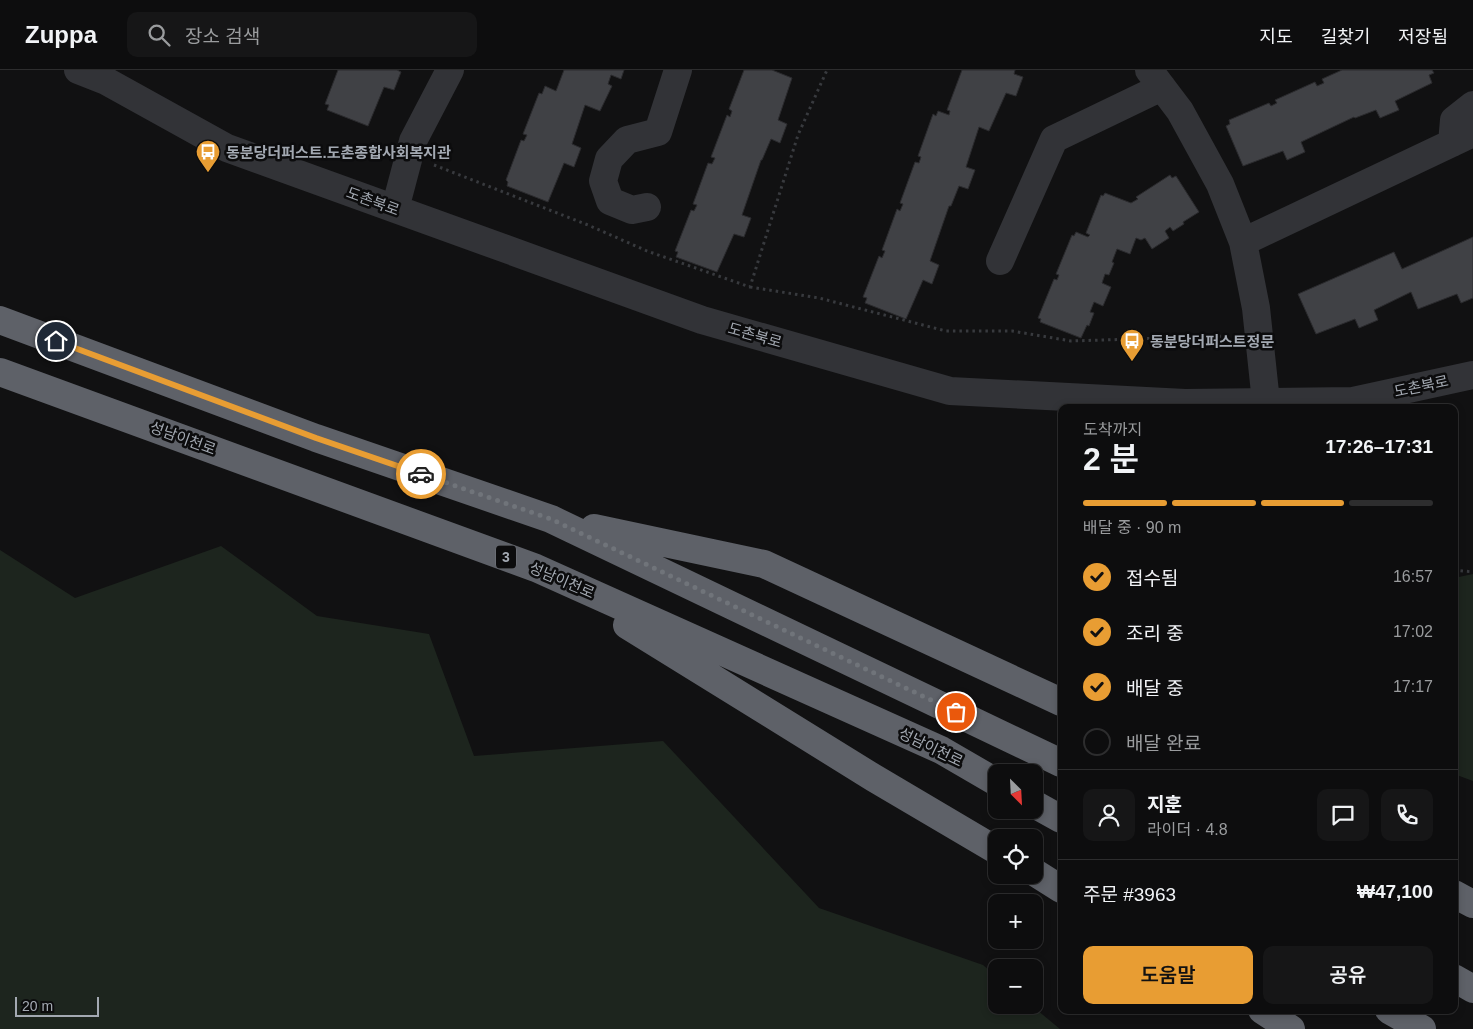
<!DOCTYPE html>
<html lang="ko">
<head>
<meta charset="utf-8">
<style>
  :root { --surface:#0d0d0e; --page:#161617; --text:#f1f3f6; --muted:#9a9c9e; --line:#2d2d2e; --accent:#e89d33 }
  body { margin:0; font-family:Arial,"Noto Sans KR",sans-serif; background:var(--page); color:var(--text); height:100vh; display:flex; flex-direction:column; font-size:19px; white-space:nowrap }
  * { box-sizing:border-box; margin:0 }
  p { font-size:16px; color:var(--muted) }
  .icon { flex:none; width:28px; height:28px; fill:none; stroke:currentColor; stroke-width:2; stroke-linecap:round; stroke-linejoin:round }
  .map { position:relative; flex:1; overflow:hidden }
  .side { position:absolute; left:1058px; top:334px; width:400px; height:610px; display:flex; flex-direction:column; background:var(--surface); border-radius:10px; box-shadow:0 2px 8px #0003,0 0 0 1px var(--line) }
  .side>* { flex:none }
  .needle { width:32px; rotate:156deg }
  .buttons { position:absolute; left:988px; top:694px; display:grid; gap:10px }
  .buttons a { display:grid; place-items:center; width:55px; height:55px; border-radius:10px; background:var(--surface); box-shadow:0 2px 8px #0003,0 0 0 1px var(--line); font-size:25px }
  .scale { position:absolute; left:15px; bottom:12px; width:84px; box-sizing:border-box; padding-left:5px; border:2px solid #a3a9b2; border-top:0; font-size:14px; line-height:18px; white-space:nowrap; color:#a3a9b2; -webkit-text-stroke:4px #0c0c0d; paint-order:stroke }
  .pin { position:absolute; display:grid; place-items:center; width:42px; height:42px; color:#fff; margin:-21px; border:2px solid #fff; border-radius:50%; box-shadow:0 1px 5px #0007 }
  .courier { position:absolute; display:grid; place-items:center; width:50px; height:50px; margin:-25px; border:4px solid #e89d33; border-radius:50%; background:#fff; color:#222; box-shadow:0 1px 6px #0007 }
  .summary em { font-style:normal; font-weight:600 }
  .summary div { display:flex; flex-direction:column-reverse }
  .summary { display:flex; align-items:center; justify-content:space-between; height:85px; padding:0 25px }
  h1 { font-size:32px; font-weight:600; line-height:38px }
  .bar { display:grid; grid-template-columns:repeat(4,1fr); gap:8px 5px; align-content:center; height:60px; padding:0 25px }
  .bar i { height:6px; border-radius:4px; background:var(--line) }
  .bar .active { background:var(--accent) }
  .bar p { grid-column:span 4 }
  .line { display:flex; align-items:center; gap:12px; padding:0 25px; border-top:1px solid var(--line) }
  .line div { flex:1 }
  .round { display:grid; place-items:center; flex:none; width:52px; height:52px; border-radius:10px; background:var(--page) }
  ol { padding:0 25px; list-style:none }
  li { display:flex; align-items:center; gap:15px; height:55px }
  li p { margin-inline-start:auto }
  li .icon { padding:5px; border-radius:50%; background:var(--accent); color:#111; stroke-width:4 }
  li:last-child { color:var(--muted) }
  li i { width:28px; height:28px; border:2px solid var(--line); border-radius:50% }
  .button { display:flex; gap:10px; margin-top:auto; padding:10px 25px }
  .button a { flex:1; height:58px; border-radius:10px; background:var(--accent); color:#111; font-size:20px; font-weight:600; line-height:58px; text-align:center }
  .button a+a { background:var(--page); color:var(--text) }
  header { display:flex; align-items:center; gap:30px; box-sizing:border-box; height:70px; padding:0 25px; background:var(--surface); border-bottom:1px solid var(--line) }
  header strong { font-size:24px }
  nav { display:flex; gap:28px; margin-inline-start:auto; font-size:18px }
  .search { width:350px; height:45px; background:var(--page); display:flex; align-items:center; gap:12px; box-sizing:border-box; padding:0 18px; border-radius:10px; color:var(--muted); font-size:19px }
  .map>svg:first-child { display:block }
  .green { fill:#1d251e }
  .building { fill:#404145; stroke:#2b2b2e }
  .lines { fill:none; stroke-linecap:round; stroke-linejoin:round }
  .path { stroke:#383a3e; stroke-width:3; stroke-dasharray:2.5 4; stroke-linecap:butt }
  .minor { stroke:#323337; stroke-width:28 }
  .highway { stroke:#5e6168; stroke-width:28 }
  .done { stroke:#70747a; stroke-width:5; stroke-dasharray:0 9 }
  .route { stroke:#e89d33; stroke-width:6 }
  .labels { text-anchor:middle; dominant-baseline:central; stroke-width:5; stroke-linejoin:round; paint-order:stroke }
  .shield { fill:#0c0c0d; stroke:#767a80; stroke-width:1 }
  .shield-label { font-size:14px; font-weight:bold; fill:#a3a9b2 }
  .poi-label { font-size:15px; font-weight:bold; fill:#a3a9b2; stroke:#0c0c0d; text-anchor:start }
  .street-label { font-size:15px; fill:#a3a9b2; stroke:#0c0c0d }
</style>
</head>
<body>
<header>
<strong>Zuppa</strong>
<div class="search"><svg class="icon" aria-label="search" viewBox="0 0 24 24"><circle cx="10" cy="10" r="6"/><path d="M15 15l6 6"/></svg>장소 검색</div>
<nav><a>지도</a><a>길찾기</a><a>저장됨</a></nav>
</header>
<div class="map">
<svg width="1473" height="959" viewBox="0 0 1473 959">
  <rect width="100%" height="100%" fill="#111112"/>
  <path class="green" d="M221 476 317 546 429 564 474 686 663 671 819 838 983 895 996 906V935H1031L1060 959H0V480L75 528Z
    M1473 504V711L1454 704V508Z"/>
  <path class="building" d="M338 0H397L401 2 394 20 384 17 368 56 327 40 329 35 325 34Z
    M564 0H624L621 9 611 5 608 14 612 16 600 41 585 35 572 74 581 78 574 97 564 93 548 132 507 116 508 112 506 110 521 70 524 71 527 65 523 64 539 23 542 24 545 16 556 21Z
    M744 0H772L792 8 778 50 787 54 780 73 771 69 762 90H761L742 145 751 148 744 167 734 164 717 202 676 187 678 182 675 181 691 140 694 141 697 135 693 134 708 93 712 94 715 88 711 87 727 45 730 47 732 41 729 39Z
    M962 0H1015L1014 4 1023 7 1016 26 1006 23 989 61 979 57 966 97 975 100 968 119 959 116 951 136H949L930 191 939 195 932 214 923 210 906 249 865 233 867 228 863 227 879 186 882 188 885 181 882 180 897 139 900 141 903 134 900 133 915 92 919 93 921 87 918 86 933 44 936 46 938 41 949 45 950 41 947 40Z
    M1342 0H1432L1434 3 1429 5 1432 13 1395 31 1399 40 1380 48 1376 40 1355 48 1354 47 1301 72 1305 82 1287 90 1283 81 1243 96 1226 56 1230 54 1229 50 1269 33 1271 36 1277 33 1275 30 1315 12 1317 16 1324 13 1322 9Z
    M1170 105 1172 108 1176 106 1199 142 1183 152 1184 154 1173 161 1170 157 1165 161 1169 168 1152 179 1145 168 1141 170 1136 168 1130 184 1117 179 1112 192 1114 193 1109 205 1105 204 1102 213 1111 217 1103 236 1094 232 1090 242 1094 243 1089 256 1087 255 1081 268 1040 252 1041 249 1038 248 1054 209 1057 210 1059 205 1056 204 1072 165 1074 166 1076 162 1088 167 1090 165 1086 163 1101 125 1103 126 1105 123 1131 133 1138 129 1136 127Z
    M1473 167V228L1461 233 1457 224 1418 239 1411 222 1374 240 1378 250 1359 258 1355 249 1316 264 1298 224 1394 182 1402 199Z"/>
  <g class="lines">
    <path class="path" d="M434 95 588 155 647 181 750 217 798 65 827 0
      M750 217 819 228 946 261H1012L1071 271 1230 266
      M1454 500 1473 502"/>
    <path class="minor" d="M78 0 106 11 227 78 702 250 950 321 1185 333 1353 331 1473 305
      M1149 0 1180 41 1220 114 1243 172 1256 238 1266 332
      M1452 73 1454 50 1473 35
      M647 137 632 140 610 131 603 111 609 89 627 70 658 62 678 0
      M395 139 413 71 450 0
      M1243 172 1469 65
      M1000 191 1054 69 1162 17"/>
    <path class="highway" d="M0 250 316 368 551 449 1061 693
      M0 302 536 498 941 680 996 712
      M594 458 764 494 1061 632
      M627 555 874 708 996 780
      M1034 734 1061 749
      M1034 802 1061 819
      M1454 824 1473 834
      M1454 908 1473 919
      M1262 940 1291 959
      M1389 940 1422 959"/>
  </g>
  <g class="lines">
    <path class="done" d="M421 404 551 449 956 642"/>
    <path class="route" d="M56 271 316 368 421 404"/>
  </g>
  <defs>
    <symbol id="bus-pin" viewBox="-11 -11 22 30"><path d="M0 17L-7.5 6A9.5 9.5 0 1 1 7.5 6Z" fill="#e89d33" stroke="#0c0c0d"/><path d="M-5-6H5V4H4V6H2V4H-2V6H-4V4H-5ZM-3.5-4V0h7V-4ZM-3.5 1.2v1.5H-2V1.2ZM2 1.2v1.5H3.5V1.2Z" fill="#fff"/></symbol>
  </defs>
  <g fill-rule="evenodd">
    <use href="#bus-pin" x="194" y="68" width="28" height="38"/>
    <use href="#bus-pin" x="1118" y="257" width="28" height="38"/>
  </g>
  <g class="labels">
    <rect class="shield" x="496" y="475.5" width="20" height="23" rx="4"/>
    <g class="shield-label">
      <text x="506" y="487">3</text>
    </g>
    <g class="poi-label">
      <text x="226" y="82">동분당더퍼스트.도촌종합사회복지관</text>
      <text x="1150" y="271">동분당더퍼스트정문</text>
    </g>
    <g class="street-label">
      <text transform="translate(373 131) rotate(20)">도촌북로</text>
      <text transform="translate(755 265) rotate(16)">도촌북로</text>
      <text transform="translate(1421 316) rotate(-12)">도촌북로</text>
      <text transform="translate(183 368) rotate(20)">성남이천로</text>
      <text transform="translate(562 510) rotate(23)">성남이천로</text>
      <text transform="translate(931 677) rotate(26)">성남이천로</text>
    </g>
  </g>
</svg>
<div class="buttons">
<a><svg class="needle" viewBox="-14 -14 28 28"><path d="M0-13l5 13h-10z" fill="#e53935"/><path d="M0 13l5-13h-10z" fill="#9a9c9e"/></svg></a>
<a><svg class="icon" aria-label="locate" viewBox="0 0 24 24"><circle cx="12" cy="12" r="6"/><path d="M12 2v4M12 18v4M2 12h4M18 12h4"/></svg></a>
<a>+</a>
<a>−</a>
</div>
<div class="scale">20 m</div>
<div class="pin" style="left:956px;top:642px;background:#ea580c"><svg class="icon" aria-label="bag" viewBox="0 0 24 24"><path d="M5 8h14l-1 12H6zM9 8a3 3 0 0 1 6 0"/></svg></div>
<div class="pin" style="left:56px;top:271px;background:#1f2937"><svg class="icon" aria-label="home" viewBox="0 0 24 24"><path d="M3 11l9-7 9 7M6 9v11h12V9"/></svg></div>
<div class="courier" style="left:421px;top:404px"><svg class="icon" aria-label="car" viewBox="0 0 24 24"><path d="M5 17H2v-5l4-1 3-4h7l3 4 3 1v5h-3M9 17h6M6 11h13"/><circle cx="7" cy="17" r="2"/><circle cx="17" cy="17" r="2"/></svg></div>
<section class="side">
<div class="summary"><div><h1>2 분</h1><p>도착까지</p></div><em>17:26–17:31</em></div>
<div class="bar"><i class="active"></i><i class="active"></i><i class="active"></i><i></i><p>배달 중 · 90 m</p></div>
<ol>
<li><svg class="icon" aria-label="check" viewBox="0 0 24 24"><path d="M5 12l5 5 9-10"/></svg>접수됨<p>16:57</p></li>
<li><svg class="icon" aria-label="check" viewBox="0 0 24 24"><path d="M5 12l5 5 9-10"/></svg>조리 중<p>17:02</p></li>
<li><svg class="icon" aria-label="check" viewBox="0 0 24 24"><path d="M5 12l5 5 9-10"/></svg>배달 중<p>17:17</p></li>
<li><i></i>배달 완료</li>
</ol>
<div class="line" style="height:90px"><a class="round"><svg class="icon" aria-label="person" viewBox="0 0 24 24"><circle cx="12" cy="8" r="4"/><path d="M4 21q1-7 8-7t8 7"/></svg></a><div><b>지훈</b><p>라이더 · 4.8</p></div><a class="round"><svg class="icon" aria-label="chat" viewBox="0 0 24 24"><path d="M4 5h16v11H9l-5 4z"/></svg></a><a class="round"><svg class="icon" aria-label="phone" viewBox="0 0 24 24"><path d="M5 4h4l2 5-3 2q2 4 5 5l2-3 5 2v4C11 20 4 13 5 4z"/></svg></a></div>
<div class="line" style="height:65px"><div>주문 #3963</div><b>₩47,100</b></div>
<div class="button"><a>도움말</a><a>공유</a></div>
</section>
</div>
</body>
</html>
